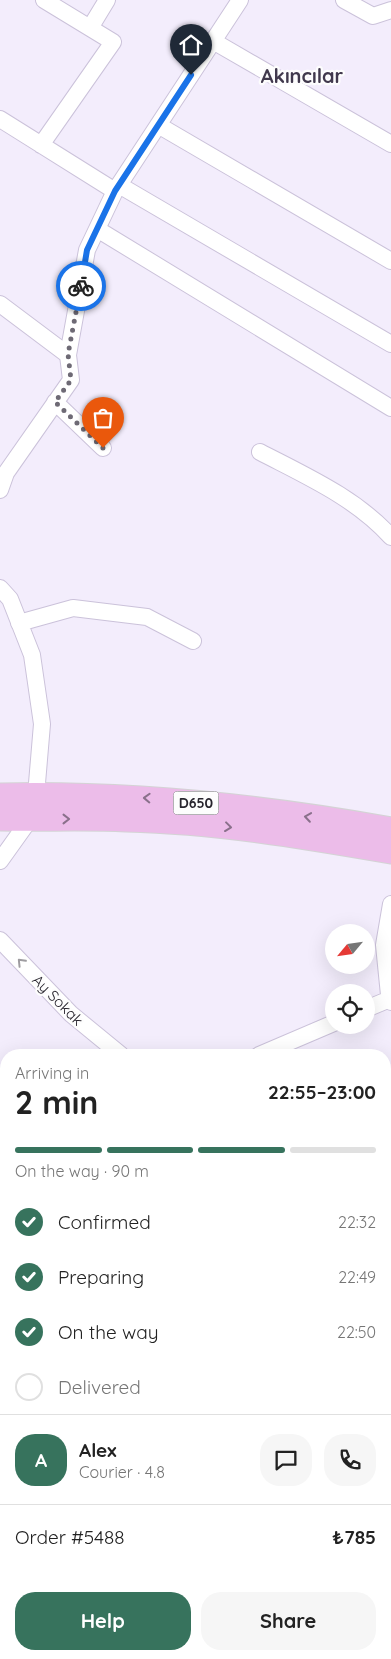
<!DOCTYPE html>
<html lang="en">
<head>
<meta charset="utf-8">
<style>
  :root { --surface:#fff; --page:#f6f6f6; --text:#222; --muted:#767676; --line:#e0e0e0; --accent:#37735d }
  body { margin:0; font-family:Quicksand,sans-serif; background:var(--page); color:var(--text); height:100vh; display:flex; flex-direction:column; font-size:19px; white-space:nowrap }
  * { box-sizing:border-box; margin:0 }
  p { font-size:16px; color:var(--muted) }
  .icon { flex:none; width:28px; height:28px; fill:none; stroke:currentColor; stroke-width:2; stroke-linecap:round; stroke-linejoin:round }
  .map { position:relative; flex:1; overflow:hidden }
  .side { position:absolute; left:0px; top:1049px; width:391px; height:611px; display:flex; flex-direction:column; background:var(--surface); border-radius:20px 20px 0 0; box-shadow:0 5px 20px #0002 }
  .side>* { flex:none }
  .needle { width:32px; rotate:241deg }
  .tools { position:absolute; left:325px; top:924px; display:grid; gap:10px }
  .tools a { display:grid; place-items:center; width:50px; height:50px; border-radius:50%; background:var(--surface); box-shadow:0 5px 20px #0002; font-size:25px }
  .pin { position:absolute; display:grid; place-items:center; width:42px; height:42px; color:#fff; margin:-51px -21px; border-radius:50% 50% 50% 0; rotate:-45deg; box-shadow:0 0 5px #0007 }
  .pin .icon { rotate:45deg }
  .courier { position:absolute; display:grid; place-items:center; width:50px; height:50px; margin:-25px; border:4px solid #1a73e8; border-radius:50%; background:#fff; color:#222; box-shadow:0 1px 6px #0007 }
  .overview em { font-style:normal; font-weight:800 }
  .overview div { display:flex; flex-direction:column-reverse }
  .overview { display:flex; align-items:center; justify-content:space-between; height:85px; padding:0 15px }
  h1 { font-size:32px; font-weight:800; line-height:38px }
  .bar { display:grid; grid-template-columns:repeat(4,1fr); gap:8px 5px; align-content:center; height:60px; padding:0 15px }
  .bar i { height:6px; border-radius:4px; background:var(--line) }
  .bar .active { background:var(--accent) }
  .bar p { grid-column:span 4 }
  .line { display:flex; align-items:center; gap:12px; padding:0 15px; border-top:1px solid var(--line) }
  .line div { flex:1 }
  .round { display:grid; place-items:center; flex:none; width:52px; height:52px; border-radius:20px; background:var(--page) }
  ol { padding:0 15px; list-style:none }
  li { display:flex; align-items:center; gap:15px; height:55px }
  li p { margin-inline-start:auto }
  li .icon { padding:5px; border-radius:50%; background:var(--accent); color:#fff; stroke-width:4 }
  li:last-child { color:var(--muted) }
  li i { width:28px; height:28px; border:2px solid var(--line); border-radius:50% }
  .primary-button { display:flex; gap:10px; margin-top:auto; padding:10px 15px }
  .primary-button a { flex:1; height:58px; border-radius:20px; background:var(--accent); color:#fff; font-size:20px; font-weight:800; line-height:58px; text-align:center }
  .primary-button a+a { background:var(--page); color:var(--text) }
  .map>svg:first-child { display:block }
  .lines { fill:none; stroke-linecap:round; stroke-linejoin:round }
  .street-casing { stroke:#cbc2da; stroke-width:18 }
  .secondary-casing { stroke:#cbc2da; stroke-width:24 }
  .primary-casing { stroke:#d4d3d5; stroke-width:27 }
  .street { stroke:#fff; stroke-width:16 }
  .secondary { stroke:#f5def4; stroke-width:22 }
  .primary { stroke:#ecbce9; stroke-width:25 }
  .oneway { stroke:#8a708b }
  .oneway2 { stroke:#9e9ca0 }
  .done { stroke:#6e6a75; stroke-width:5; stroke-dasharray:0 9 }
  .route { stroke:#1a73e8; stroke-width:6 }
  .labels { text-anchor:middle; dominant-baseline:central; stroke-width:4.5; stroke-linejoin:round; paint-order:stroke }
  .shield { fill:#fdfdfd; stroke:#67656b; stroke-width:1 }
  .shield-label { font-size:14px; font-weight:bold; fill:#27242d }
  .street-label { font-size:15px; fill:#27242d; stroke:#fdfdfd }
  .district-label { font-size:20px; font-weight:bold; fill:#41394d; stroke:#fdfdfd }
</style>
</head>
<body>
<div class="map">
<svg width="391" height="1659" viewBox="0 0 391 1659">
  <rect width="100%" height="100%" fill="#f3edfc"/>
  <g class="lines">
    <defs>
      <path id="street" d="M344 0 373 16 391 10
        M90 28 107 0
        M213 41 391 144
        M0 119 115 191
        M158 125 391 261
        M41 145 113 42 44 0
        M119 185 391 344
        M97 229 391 408
        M0 304 68 355
        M55 402 103 448
        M260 452C306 476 356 498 391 537
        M0 490 6 473 71 380 68 355 87 250 115 191 240 0
        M0 588 10 599 32 655 42 724 36 795
        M19 623 73 608 147 617 193 641
        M0 861 30 819
        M391 904 384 945 389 995 391 1002
        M0 940 71 1014 121 1055
        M366 1009 390 999
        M259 1055 334 1023
        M385 1145 391 1143
        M0 1156 6 1153
        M0 1327 6 1331
        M0 1449 6 1453
        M385 1522 391 1530
        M0 1633 6 1636
        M385 1636 391 1638
        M20 1659 27 1654"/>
      <path id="secondary" d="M385 1546 391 1539
        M385 1590 391 1583
        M278 1659 283 1654
        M323 1659 328 1654"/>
      <path id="primary" d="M0 796C132 793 262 807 391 830
        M0 818C42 819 84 817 126 819 215 821 304 836 391 851"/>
    </defs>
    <use href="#street" class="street-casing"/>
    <use href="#secondary" class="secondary-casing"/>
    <use href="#primary" class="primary-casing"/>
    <use href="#street" class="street"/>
    <use href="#secondary" class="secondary"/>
    <use href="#primary" class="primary"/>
  </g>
  <defs><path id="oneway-chevron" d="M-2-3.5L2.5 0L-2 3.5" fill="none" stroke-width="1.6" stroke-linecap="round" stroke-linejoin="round" transform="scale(1.25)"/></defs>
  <g class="oneway">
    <use href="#oneway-chevron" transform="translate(147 798) rotate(-178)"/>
    <use href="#oneway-chevron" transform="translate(308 817) rotate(-172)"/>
    <use href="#oneway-chevron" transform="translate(66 819)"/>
    <use href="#oneway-chevron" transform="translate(228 827) rotate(7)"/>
  </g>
  <use class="oneway2" href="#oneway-chevron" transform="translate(21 962) rotate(-134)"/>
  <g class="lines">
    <path class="done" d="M81 286 68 354 71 380 55 402 103 448"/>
    <path class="route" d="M81 286 87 250 115 191 191 75"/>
  </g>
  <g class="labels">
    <rect class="shield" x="173.5" y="791.5" width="45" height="23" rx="4"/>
    <g class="shield-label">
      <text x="196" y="803">D650</text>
    </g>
    <g class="street-label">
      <text transform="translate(58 1000) rotate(45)">Ay Sokak</text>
    </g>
    <g class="district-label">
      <text x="302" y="75">Akıncılar</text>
    </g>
  </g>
</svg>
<div class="tools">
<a><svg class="needle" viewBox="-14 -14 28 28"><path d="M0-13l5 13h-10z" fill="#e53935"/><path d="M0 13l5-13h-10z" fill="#767676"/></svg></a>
<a><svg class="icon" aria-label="locate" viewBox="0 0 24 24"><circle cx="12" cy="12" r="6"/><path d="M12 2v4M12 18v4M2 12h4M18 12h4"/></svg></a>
</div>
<div class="pin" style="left:103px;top:448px;background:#ea580c"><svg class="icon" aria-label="bag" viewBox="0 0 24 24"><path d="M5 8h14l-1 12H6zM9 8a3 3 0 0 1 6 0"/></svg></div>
<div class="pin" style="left:191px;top:75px;background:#1f2937"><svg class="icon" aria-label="home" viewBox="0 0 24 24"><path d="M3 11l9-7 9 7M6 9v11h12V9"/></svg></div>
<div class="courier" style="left:81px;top:286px"><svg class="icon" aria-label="bike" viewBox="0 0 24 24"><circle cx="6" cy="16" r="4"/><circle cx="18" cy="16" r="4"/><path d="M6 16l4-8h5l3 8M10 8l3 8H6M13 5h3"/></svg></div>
<section class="side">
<div class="overview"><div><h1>2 min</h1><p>Arriving in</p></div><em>22:55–23:00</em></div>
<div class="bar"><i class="active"></i><i class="active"></i><i class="active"></i><i></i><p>On the way · 90 m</p></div>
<ol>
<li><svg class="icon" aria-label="check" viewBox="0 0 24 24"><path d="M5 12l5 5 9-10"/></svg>Confirmed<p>22:32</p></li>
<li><svg class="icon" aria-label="check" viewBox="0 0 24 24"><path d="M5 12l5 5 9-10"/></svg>Preparing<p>22:49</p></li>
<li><svg class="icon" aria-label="check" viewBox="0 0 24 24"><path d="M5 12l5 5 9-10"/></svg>On the way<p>22:50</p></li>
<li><i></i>Delivered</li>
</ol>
<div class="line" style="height:90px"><b class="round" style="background:var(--accent);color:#fff">A</b><div><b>Alex</b><p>Courier · 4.8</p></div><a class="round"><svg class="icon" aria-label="chat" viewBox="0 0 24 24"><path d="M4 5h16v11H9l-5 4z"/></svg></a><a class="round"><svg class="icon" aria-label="phone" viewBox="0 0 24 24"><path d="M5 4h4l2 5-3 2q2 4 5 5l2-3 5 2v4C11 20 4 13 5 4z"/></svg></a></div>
<div class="line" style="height:65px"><div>Order #5488</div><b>₺785</b></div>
<div class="primary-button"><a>Help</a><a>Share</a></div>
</section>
</div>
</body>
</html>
